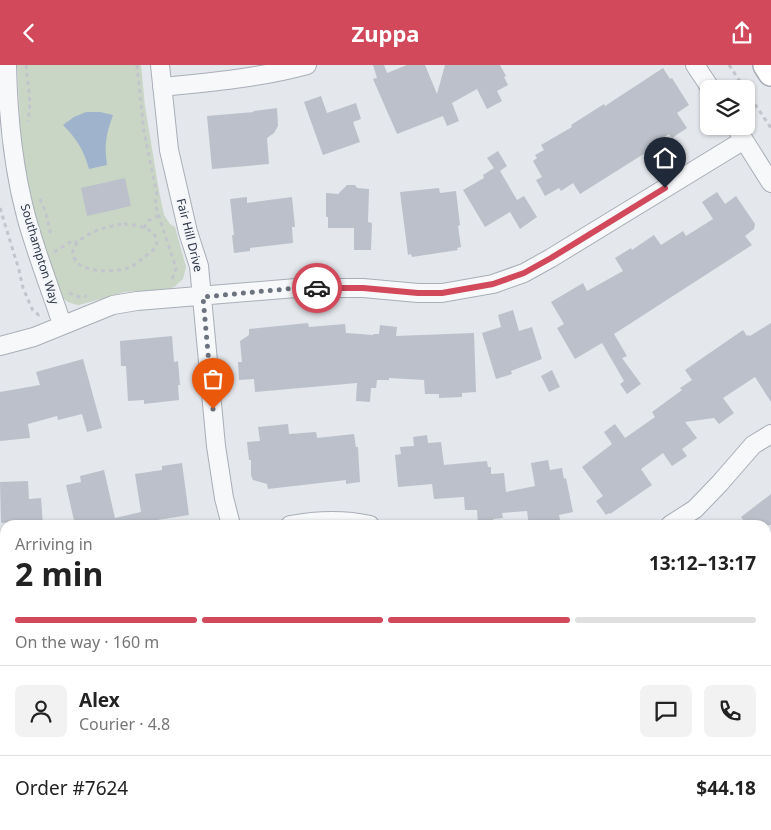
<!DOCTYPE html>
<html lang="en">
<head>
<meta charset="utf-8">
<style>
  :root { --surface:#fff; --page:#f2f2f2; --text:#222; --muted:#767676; --line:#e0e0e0; --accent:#d1495b }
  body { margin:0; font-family:"Noto Sans",sans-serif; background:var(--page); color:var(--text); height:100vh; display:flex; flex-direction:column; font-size:19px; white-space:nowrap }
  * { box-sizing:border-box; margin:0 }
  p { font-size:16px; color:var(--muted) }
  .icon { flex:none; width:28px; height:28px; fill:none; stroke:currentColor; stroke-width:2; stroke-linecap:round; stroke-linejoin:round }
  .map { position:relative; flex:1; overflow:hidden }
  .panel { position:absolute; left:0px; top:455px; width:771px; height:310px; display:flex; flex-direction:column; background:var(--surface); border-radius:15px 15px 0 0; box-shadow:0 1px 4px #0004 }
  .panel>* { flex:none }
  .tools { position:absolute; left:700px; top:15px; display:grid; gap:10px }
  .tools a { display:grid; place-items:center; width:55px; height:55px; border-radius:8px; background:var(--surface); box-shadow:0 1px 4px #0004; font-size:25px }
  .pin { position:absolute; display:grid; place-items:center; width:42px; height:42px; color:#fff; margin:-51px -21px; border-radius:50% 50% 50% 0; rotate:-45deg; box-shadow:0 0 5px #0007 }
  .pin .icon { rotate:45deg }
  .courier { position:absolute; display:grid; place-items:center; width:50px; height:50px; margin:-25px; border:4px solid #d1495b; border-radius:50%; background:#fff; color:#222; box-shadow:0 1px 6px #0007 }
  .head em { font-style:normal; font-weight:700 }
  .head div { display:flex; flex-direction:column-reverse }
  .head { display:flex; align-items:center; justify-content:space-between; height:85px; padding:0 15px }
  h1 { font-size:32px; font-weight:700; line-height:38px }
  .bar { display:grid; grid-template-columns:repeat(4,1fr); gap:8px 5px; align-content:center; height:60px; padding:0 15px }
  .bar i { height:6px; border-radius:4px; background:var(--line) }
  .bar .on { background:var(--accent) }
  .bar p { grid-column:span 4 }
  .line { display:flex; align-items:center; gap:12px; padding:0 15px; border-top:1px solid var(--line) }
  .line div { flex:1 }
  .round { display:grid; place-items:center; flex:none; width:52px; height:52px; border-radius:8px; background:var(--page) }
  header { display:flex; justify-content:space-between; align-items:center; height:65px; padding:0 15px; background:var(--accent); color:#fff; font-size:22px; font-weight:700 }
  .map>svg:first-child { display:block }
  .green { fill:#c9d6c5 }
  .water { fill:#9fb4cc }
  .building { fill:#bbc0ca }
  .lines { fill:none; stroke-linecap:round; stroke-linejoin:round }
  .street-casing { stroke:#a9aeb7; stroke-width:20 }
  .secondary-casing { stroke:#a9aeb7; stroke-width:28 }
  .path { stroke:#c2c5cb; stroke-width:3; stroke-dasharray:4 4; stroke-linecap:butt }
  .street { stroke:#f7f8fa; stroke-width:18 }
  .secondary { stroke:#fff; stroke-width:25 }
  .done { stroke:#6c737f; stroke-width:5; stroke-dasharray:0 9 }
  .route { stroke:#d1495b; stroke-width:6 }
  .labels { text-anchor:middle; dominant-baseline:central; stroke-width:4.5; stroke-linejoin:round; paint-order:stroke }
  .street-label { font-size:12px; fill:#2b3445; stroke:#f4f6f9 }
</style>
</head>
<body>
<header><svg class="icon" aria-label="back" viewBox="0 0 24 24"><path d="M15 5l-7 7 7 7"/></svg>Zuppa<svg class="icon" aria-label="share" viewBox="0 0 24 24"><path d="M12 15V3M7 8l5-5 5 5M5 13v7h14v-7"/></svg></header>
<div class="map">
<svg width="771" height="765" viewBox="0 0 771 765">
  <rect width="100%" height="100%" fill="#e4e7ec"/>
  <path class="green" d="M17 0H141L145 41 159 126 164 150 170 159 175 162 186 202 183 214 174 222 169 224 125 227 79 240C70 239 64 236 59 228L32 141 21 78Z
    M619 760H709L711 765H612Z"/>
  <path class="water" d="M86 47H100L113 50C106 69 104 80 107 100L89 104C84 86 77 74 63 60L74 52Z"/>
  <path class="building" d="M373 0H384L387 8 407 0H425L437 29 445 0H500L506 11 504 12 508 20 497 26 502 36 487 44 477 24 452 38 459 56 447 61 443 51 397 69 373 14 377 13Z
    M663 3 670 14 672 13 689 40 677 48 687 63 672 73 669 69 648 82 650 85 580 129 573 118 561 126 559 123 545 131 536 115 542 112 533 96 537 93 535 90 544 85 541 80 572 62 571 60 604 39 605 41Z
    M321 31 327 48 356 38 361 54 353 57 360 77 323 90 304 37Z
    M277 43 278 61 274 68 267 73 269 99 212 104 207 51 254 47 253 46Z
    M498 86 507 101 500 106 517 135 524 131 537 152 520 164 510 147 485 162 463 125 484 113 483 110 494 103 487 93Z
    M125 113 131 141 87 151 81 123Z
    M347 120H355L357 123 369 124 368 157 372 158 371 185H354V163H328V152H326V128L338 129Z
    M439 123 440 128 456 126 460 160 458 161 461 182 457 183 458 185 412 192 411 189 408 190 400 127Z
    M717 127 725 139 736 131 755 159 754 164 745 171 752 180 614 269 627 291 622 293 641 319 627 329 620 319 624 316 602 278 575 294 557 263 564 259 551 237 583 218 587 226 623 206 615 193 631 183 632 185 654 170 661 180 683 166 686 171 713 154 702 137Z
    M247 132V138L292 132 295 162H292L293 178 250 183V186L234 188 232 170H234L230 134Z
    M513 245 519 266 532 262 542 294 511 306 512 309 496 314 482 268 501 262 498 250Z
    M308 258 309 262 345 259 346 268 373 270V269H379L380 260 397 262 396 271 474 268 476 327 462 328V332L439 333V329H425L424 315 389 313V315H377L376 323H371L370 337 356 336 357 318 255 327 254 314 239 315 238 297H242L240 276 249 270V264Z
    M771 258V337L755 312 723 333 734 348 719 359 714 353 685 357 697 373 682 384 687 391 672 401 663 388 641 404 652 420 610 449 609 448 606 450 596 436 603 431 582 402 612 379 604 367 615 359 625 373 655 352 652 347 682 325 680 323 692 315 685 305 743 265 747 271 749 270 750 271Z
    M172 271 174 297 178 296 180 320H178L179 335 144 339V335L128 336 126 301H121L120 276Z
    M83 294 102 363 87 367 82 349 58 355 57 351 28 359 30 373 0 376V327L40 320 36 307Z
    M552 305 560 322 549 327 541 311Z
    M288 359 289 369 316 367 317 373 354 369 356 382H358L360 417 346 419V415L268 424 267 419 253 415 251 410V395H249L247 377 260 376 258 362Z
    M427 370 428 378 441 377 444 400 487 396 488 402H491V409L504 408 506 427 535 421 531 398 548 395 550 405 562 403 564 414 566 413 573 447 559 450 561 460H529L527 446 502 448 503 453 493 454 494 460H478L477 445H465L464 432 434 434 432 419 398 422 395 390 401 389 400 382 414 381 413 372Z
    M182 398 189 450 157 455V458L142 460H75L66 420 81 417 80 411 104 405 115 453 141 447 135 409 162 405V401Z
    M28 416 29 434 41 433 43 460H18V457L1 458 0 417Z
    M771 429V460H747L741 452Z"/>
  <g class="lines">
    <defs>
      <path id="street" d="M7 0C8 51 13 102 26 151 36 188 50 223 62 259
        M160 0 169 85 188 167 199 201 216 381 224 433 231 460
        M695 0 711 24
        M162 22C211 17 259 13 307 0
        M735 61 771 118
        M0 281 34 272 113 240 137 236 296 223H363L418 228H442L493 219 524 208 551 193 744 75
        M290 460C317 455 344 454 370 460
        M670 460 695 444 720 418 753 380 771 369
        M0 517H5
        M292 760 295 765
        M338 760 341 765
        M208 765 216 760"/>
      <path id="secondary" d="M766 0 771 8
        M766 572 771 569
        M766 628 771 624
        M478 765 486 760
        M561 765 569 760"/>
    </defs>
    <use href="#street" class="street-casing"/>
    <use href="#secondary" class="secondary-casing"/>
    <path class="path" d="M26 0 30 38 28 57
      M137 0 144 67 157 130 155 139 176 203 173 212 169 217
      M729 0 745 24
      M746 26 771 63
      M40 134 46 148 51 171
      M0 143 19 205 23 223 33 246 39 250 42 249
      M124 159C136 160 153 162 157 175 157 183 153 185 147 190 141 195 135 200 128 203 113 208 71 209 73 185 80 168 107 161 124 159Z
      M144 163 148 156 160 150
      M54 187 72 176H75L77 179
      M69 228 80 232 87 231"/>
    <use href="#street" class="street"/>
    <use href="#secondary" class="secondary"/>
  </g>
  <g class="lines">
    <path class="done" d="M213 344 203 232 296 223H317"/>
    <path class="route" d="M317 223H363L418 228H442L493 219 524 208 551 193 665 123"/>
  </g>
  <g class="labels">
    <g class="street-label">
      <text transform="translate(190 170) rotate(76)">Fair Hill Drive</text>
      <text transform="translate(40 189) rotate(73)">Southampton Way</text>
    </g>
  </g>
</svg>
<div class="tools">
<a><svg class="icon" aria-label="layers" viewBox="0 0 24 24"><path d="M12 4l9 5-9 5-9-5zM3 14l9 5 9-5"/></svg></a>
</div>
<div class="pin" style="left:213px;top:344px;background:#ea580c"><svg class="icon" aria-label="bag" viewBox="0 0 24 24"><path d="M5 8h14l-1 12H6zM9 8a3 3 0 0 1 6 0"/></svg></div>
<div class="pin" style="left:665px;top:123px;background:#1f2937"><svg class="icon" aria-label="home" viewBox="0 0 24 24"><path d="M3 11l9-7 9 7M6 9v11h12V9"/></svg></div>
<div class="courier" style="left:317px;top:223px"><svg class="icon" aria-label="car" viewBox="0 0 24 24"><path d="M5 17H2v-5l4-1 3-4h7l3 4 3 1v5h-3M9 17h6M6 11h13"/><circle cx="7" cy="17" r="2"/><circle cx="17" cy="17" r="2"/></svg></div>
<section class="panel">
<div class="head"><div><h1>2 min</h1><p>Arriving in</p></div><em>13:12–13:17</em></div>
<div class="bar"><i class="on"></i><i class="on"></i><i class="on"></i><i></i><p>On the way · 160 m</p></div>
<div class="line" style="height:90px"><a class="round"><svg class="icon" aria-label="person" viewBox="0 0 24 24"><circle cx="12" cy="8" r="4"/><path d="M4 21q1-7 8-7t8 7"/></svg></a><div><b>Alex</b><p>Courier · 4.8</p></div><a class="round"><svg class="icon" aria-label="chat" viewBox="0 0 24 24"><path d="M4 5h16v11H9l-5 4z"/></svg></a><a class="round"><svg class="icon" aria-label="phone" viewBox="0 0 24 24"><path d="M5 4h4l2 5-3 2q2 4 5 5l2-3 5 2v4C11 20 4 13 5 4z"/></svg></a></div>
<div class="line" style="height:65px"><div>Order #7624</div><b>$44.18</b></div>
</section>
</div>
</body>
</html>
